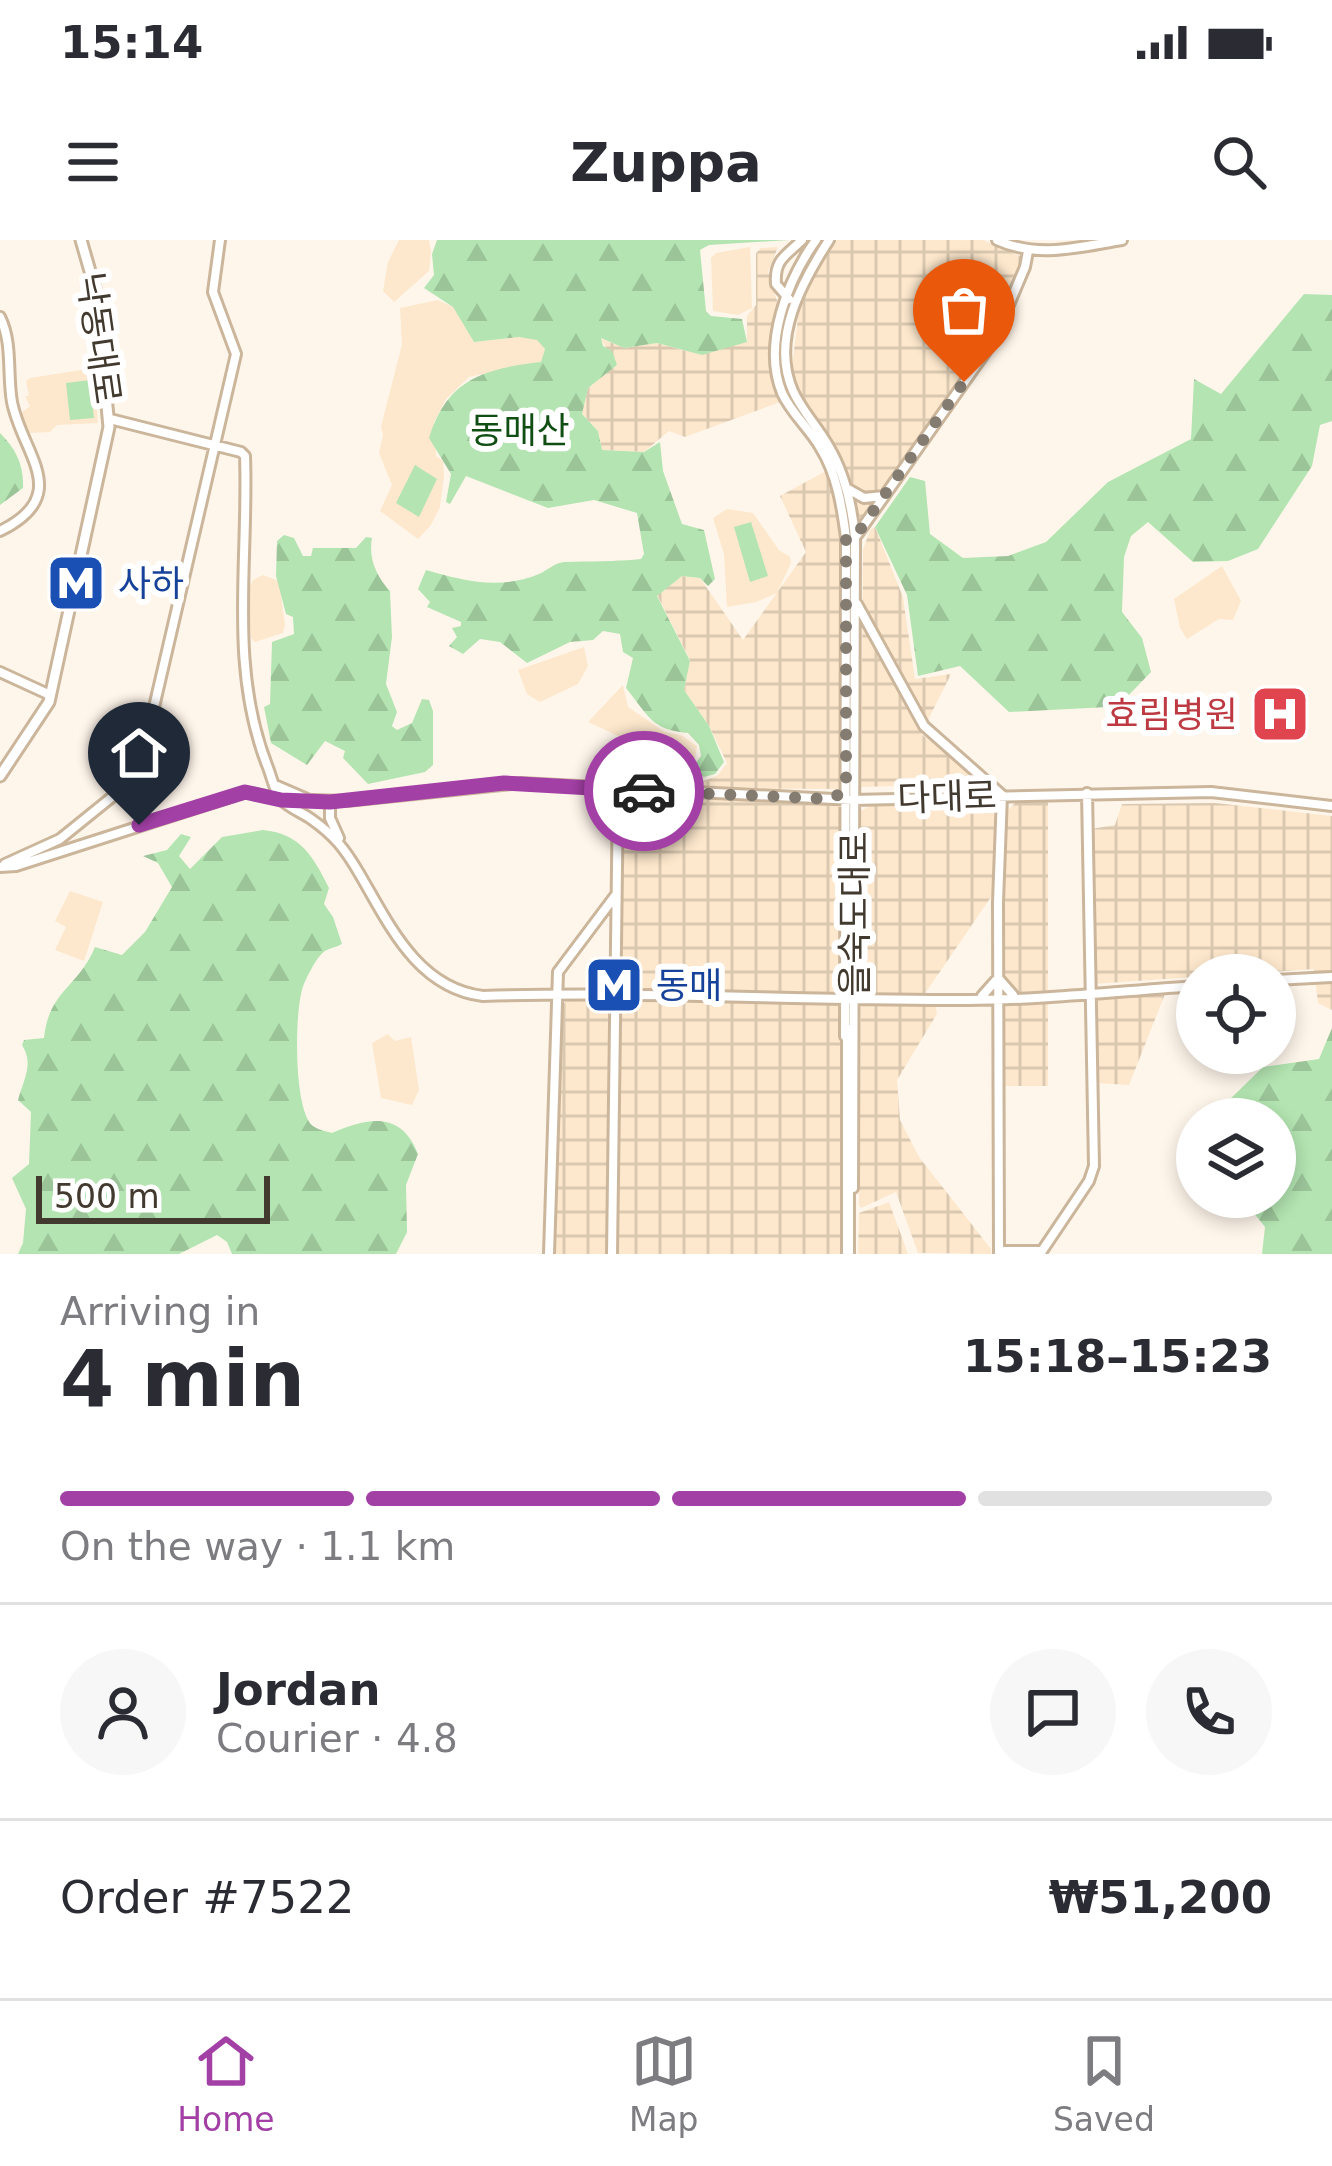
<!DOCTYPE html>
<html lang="en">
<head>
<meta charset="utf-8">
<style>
  :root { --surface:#fff; --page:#f7f7f7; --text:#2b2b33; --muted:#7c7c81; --line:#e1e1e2; --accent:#a340a6 }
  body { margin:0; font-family:"DejaVu Sans","Noto Sans KR",sans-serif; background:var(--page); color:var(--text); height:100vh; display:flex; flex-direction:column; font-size:45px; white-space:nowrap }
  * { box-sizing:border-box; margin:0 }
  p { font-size:39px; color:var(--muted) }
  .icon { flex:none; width:66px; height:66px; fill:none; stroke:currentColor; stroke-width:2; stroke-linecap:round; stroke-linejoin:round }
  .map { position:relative; height:1014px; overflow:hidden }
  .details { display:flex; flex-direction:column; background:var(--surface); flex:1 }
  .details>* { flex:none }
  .controls { position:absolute; left:1176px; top:714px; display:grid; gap:24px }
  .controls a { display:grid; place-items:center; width:120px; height:120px; border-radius:50%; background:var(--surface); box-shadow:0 6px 18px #0003; font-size:60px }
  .scale { position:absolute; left:36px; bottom:30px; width:234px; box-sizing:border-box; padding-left:12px; border:6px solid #42392f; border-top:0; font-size:33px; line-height:42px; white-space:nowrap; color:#42392f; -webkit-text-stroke:9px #fff; paint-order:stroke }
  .pin { position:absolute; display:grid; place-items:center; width:102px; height:102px; color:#fff; margin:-123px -51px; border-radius:50% 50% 50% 0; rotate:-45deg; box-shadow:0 0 12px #0007 }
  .pin .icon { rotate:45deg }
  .courier { position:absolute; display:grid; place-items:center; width:120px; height:120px; margin:-60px; border:9px solid #a340a6; border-radius:50%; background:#fff; color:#222; box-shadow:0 3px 15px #0007 }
  .headline em { font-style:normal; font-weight:700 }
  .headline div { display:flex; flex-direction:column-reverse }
  .headline { display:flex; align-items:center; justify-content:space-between; height:204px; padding:0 60px }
  h1 { font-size:78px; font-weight:700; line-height:90px }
  .bar { display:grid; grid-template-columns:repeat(4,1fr); gap:18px 12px; align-content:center; height:144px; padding:0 60px }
  .bar i { height:15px; border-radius:9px; background:var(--line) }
  .bar .selected { background:var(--accent) }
  .bar p { grid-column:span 4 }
  .line { display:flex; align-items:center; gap:30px; padding:0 60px; border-top:3px solid var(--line) }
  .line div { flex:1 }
  .round { display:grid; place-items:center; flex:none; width:126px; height:126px; border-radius:63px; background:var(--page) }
  .status { display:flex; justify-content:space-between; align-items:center; height:84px; padding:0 60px; background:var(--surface); direction:ltr }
  .status svg { height:33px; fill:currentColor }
  header { display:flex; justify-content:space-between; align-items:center; height:156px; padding:0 60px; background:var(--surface); font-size:54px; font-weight:700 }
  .tab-bar { display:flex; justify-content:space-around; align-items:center; height:168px; border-top:3px solid var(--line); background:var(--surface); font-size:33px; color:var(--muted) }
  .tab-bar a { display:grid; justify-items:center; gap:6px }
  .tab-bar .selected { color:var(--accent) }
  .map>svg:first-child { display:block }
  .built { fill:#fde8cd }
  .industrial { fill:url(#industrial-grid) }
  .forest { fill:url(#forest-firs) }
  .pitch { fill:#b3e4b1 }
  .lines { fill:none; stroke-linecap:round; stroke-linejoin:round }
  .highway-tunnel { stroke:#d9d0c5; stroke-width:10; stroke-dasharray:10 5; stroke-linecap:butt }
  .secondary-casing { stroke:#cbb69c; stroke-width:14 }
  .primary-casing { stroke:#cbb69c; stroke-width:15 }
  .highway-casing { stroke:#cbb69c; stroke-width:16 }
  .secondary { stroke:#fff; stroke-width:8 }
  .primary { stroke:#fff; stroke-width:9 }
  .highway { stroke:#fff; stroke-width:10 }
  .done { stroke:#847b71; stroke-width:12; stroke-dasharray:0 21.6 }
  .route { stroke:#a340a6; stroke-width:15 }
  .labels { text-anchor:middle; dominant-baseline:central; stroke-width:12; stroke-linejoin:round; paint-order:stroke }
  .street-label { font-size:36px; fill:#42392f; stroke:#fff }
  .park-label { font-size:36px; fill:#104e14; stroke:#fff }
  .transit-label { font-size:36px; fill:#164399; stroke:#fff; text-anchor:start }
  .health-label { font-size:36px; fill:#be3a42; stroke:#fff; text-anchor:end }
</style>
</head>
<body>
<div class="status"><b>15:14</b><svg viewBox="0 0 49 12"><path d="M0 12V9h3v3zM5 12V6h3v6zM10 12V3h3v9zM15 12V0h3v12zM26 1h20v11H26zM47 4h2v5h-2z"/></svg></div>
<header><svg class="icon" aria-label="menu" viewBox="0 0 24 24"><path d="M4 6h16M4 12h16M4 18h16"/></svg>Zuppa<svg class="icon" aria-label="search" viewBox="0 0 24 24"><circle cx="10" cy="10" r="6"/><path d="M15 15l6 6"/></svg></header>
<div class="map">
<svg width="1332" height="1014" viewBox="0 0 1332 1014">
  <defs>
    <pattern id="industrial-grid" width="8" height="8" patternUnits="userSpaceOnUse" patternTransform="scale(3)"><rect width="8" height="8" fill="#fde8cd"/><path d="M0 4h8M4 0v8" fill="none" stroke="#dac8b0"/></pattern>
    <pattern id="forest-firs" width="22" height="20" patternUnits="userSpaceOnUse" patternTransform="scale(3)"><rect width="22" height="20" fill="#b3e4b1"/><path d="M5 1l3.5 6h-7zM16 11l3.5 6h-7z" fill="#9bc499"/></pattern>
  </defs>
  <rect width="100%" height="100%" fill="#fff6eb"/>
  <path class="built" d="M399 0H429L431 12 429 31 394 62 383 51 388 22Z
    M750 7 752 68 738 75 713 71 711 18 716 13Z
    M438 60 453 67 474 102 519 97 537 99 545 109 542 122 469 137 446 159 434 182 436 216 443 221 444 236 440 267 431 285 418 299 380 271 392 245 379 213 383 195 381 187 402 104 400 68Z
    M94 128 98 183 57 185 50 192 30 193 24 188 21 173 30 166 25 156H29L26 141 30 138Z
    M727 269 753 273 779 310 790 317 791 323 777 353 756 362 727 367 724 314 713 278Z
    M1222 326 1241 361 1233 380 1219 379 1187 399 1180 388 1174 359Z
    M263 335 279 341 285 385 283 393 255 402 251 398 247 352 253 340Z
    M584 407 588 426 578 444 540 462 527 454 518 430Z
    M623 445 628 467 665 492 681 495 697 506 694 524 646 509 588 482Z
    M70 651 103 662 84 721 55 710 66 687 55 681Z
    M388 794 395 801 411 797 419 850 412 865 381 858 372 803Z"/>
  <path class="industrial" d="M833 0H983L1020 16 1021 23 981 106 861 281 839 217 799 156 791 135 801 54Z
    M778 7 768 32 779 67 776 139 780 162 685 197 669 191 644 212 602 210 598 191 582 174 588 148 617 125 600 98 624 108 657 103 686 111 747 102V76L756 65V13L761 8Z
    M826 231 841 283 845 325 842 549 620 548 618 497 697 544 718 535 727 523 709 486 684 450 690 420 657 355 682 336 700 338 743 400 806 312 780 256Z
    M875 287 903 357 915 439 951 434 921 494 969 531 965 544 861 547 863 310 870 290Z
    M631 558 833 562 840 566V751L821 755 630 751 623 745 622 645 623 566Z
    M989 561 994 570 996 620 991 657 924 755H866L859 749 861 571 870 566Z
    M1017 561H1048V846H1001L1005 573Z
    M1215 563 1332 576V770L1318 763 1314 729 1093 744 1091 589 1115 585 1122 564Z
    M1167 749 1129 845 1096 843 1094 762 1101 755Z
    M567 761H602L608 766 607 1014H553L559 767Z
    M627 761 840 765 844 1014H616L620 791 623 765Z
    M935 762 937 774 897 840 900 880 919 917 991 1009V1014L918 1013 896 952 861 968 859 965 861 767 866 763Z
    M889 962 908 1014H858L859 973Z"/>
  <path class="forest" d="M437 0H790L709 5 700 10 706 71 711 76 742 79 747 102 702 115 657 103 624 108 601 98 603 106 612 111 617 125 588 148 582 174 598 191 602 210 644 212 660 202 663 231 682 284 704 290 715 339 708 346 700 338 682 336 657 356 690 421 684 450 709 486 724 522 715 534 704 537 692 528 701 516 699 505 688 493C651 490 648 475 626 448L633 418 623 412 620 394 603 391 593 400 570 402 527 423 500 402 480 399 463 414 449 406 457 397 452 388 461 386V382L427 367 430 362 418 349 426 330C464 341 500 350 539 334 548 330 554 323 564 322 590 321 615 322 641 319L644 314 637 273 594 260 548 268 466 236 450 264 446 262 451 234 429 198C447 139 483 129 541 122L545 109 537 100 519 97 474 102 453 67 424 48 434 35 432 14Z
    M1304 54 1332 55V181L1320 185 1312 226 1258 309 1228 321 1193 322 1148 282 1131 296 1124 317 1122 372 1142 398 1151 432 1126 458 1108 467 1009 472 960 426 918 436 907 355 875 287 910 237 925 241 930 294 963 318 1008 316 1046 302 1108 242 1191 199 1194 139 1221 154Z
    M0 193C16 209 24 225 23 248L0 265Z
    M284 295 294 298 303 316H311L313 308H356L366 297 372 298C368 319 377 337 390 351L392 397 386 444 397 472 392 486 397 490 412 483 422 459 429 460 433 471V525L425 532 368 544 343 518 345 511 325 501 307 525 271 503 264 467 270 464 272 402 294 394 293 377 286 374 276 336 277 301Z
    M263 590C301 594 313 616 329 648L324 664 333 677 342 704C337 707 330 708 325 711 317 716 308 735 304 744 294 766 293 871 313 886 318 890 326 891 332 893 367 878 401 870 418 914L406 945 407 992 396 1014H232L227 1002 217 995 179 1014H18L23 1003 26 969 12 938 29 924 31 872 18 860C24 838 34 824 22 805L24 800 44 798C49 750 78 748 95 707L122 715 145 692 172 647 158 623 143 616 167 610 181 594 191 597 179 616 190 629 222 597Z
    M1332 788V1014H1262L1265 987 1241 957H1275V879H1219L1221 868 1263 827 1319 819Z"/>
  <path class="pitch" d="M90 140 94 178 70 180 66 143Z
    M415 225 437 239 419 277 396 263Z
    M751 282 768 336 750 342 734 287Z"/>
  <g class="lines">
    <path class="highway-tunnel" d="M787 73C781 106 776 141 797 170
      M788 77 799 39 824 0
      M849 409 850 368
      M850 583 851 445
      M849 721V650"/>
    <defs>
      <path id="secondary" d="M816 0C788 39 762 104 782 153 791 173 809 188 820 207 837 234 842 267 846 298L845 796
        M829 0C802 42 770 99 793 151 802 171 818 187 829 207 845 234 852 266 855 297L853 948
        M997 0C1038 19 1079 7 1122 0
        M789 59 776 44C774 19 787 15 802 0
        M0 77C13 103 7 134 12 162 22 214 74 255 0 291
        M110 179 241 212 245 216C249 320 228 425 267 525 271 534 274 551 281 559 287 567 303 573 311 579 334 595 345 609 359 633 389 684 417 748 483 756 645 751 806 761 968 760 1044 760 1121 751 1197 746
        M848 249 864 258 884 256
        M857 295 994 100 1025 27 1028 11
        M857 364 924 486 1002 555 998 662 999 1014
        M0 432 50 455
        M277 546 307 559
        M592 549 615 580
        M330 562V578L339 598
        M5 624 60 599 138 536 236 114 213 52 220 0
        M0 627 16 626 246 552 281 559 347 561 521 543 853 560 1211 552 1332 566
        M1275 740 1332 737
        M982 756 998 738 1013 755
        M999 1011H1042L1089 941 1094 926 1087 553
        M549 1014 558 732 615 656
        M612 1014 618 550"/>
      <path id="primary" d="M0 536 49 462 109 187 96 52 81 0"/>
      <path id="highway" d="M848 790V1014"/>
    </defs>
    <use href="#secondary" class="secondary-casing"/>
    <use href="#primary" class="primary-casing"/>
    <use href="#highway" class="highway-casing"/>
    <use href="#secondary" class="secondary"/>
    <use href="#primary" class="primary"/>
    <use href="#highway" class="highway"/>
  </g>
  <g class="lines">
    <path class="done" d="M644 551 831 559 843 552 846 544V298L855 297 964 142"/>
    <path class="route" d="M139 585 245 552 281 560 330 562 504 543 644 551"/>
  </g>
  <defs>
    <symbol id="metro-square" viewBox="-11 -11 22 22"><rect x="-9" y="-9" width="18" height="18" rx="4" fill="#1a4fb4" stroke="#fff"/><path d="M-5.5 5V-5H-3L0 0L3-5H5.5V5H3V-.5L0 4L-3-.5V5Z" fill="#fff"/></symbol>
    <symbol id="hospital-square" viewBox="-11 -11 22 22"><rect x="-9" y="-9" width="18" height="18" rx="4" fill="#e0444e" stroke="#fff"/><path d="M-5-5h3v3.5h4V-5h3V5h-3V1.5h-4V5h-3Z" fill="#fff"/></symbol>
  </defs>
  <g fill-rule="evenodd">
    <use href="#metro-square" x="43" y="310" width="66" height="66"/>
    <use href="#hospital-square" x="1247" y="441" width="66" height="66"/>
    <use href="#metro-square" x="581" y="712" width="66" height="66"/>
  </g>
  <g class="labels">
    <g class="street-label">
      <text transform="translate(99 98) rotate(82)">낙동대로</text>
      <text transform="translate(947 557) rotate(-2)">다대로</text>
      <text transform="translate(854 674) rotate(-90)">을숙도대로</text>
    </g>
    <g class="park-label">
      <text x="520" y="190">동매산</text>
    </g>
    <g class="transit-label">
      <text x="118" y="343">사하</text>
      <text x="656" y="745">동매</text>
    </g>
    <g class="health-label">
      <text x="1238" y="474">효림병원</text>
    </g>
  </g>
</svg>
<div class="controls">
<a><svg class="icon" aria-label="locate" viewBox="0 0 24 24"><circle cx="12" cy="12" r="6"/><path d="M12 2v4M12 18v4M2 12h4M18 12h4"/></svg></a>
<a><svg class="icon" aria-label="layers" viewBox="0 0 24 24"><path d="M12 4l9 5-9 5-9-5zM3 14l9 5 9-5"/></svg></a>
</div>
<div class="scale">500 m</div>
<div class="pin" style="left:964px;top:142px;background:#ea580c"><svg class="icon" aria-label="bag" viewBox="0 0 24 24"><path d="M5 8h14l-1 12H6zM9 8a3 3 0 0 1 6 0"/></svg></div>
<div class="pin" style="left:139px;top:585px;background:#1f2937"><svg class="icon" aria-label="home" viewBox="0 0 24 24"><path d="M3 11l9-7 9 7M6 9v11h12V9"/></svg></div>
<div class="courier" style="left:644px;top:551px"><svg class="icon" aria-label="car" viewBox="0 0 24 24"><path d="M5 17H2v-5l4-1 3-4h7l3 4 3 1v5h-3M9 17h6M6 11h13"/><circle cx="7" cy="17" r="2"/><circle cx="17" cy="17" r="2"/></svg></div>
</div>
<section class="details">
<div class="headline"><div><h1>4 min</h1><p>Arriving in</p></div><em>15:18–15:23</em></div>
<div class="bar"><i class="selected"></i><i class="selected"></i><i class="selected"></i><i></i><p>On the way · 1.1 km</p></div>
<div class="line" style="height:216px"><a class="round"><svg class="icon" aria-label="person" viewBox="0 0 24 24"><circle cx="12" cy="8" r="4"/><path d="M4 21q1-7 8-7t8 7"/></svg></a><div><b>Jordan</b><p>Courier · 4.8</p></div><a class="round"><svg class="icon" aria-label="chat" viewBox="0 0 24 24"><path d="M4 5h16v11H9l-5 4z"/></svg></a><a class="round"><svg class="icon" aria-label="phone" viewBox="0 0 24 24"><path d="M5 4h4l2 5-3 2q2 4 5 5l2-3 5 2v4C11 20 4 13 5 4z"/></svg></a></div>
<div class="line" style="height:156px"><div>Order #7522</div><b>₩51,200</b></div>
</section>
<nav class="tab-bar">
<a class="selected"><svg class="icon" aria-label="home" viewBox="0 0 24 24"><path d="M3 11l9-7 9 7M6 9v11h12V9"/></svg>Home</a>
<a><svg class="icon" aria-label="map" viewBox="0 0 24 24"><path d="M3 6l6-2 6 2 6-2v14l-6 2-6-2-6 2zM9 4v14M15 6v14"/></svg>Map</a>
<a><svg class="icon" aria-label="saved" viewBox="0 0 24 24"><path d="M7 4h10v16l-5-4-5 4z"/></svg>Saved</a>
</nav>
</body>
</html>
